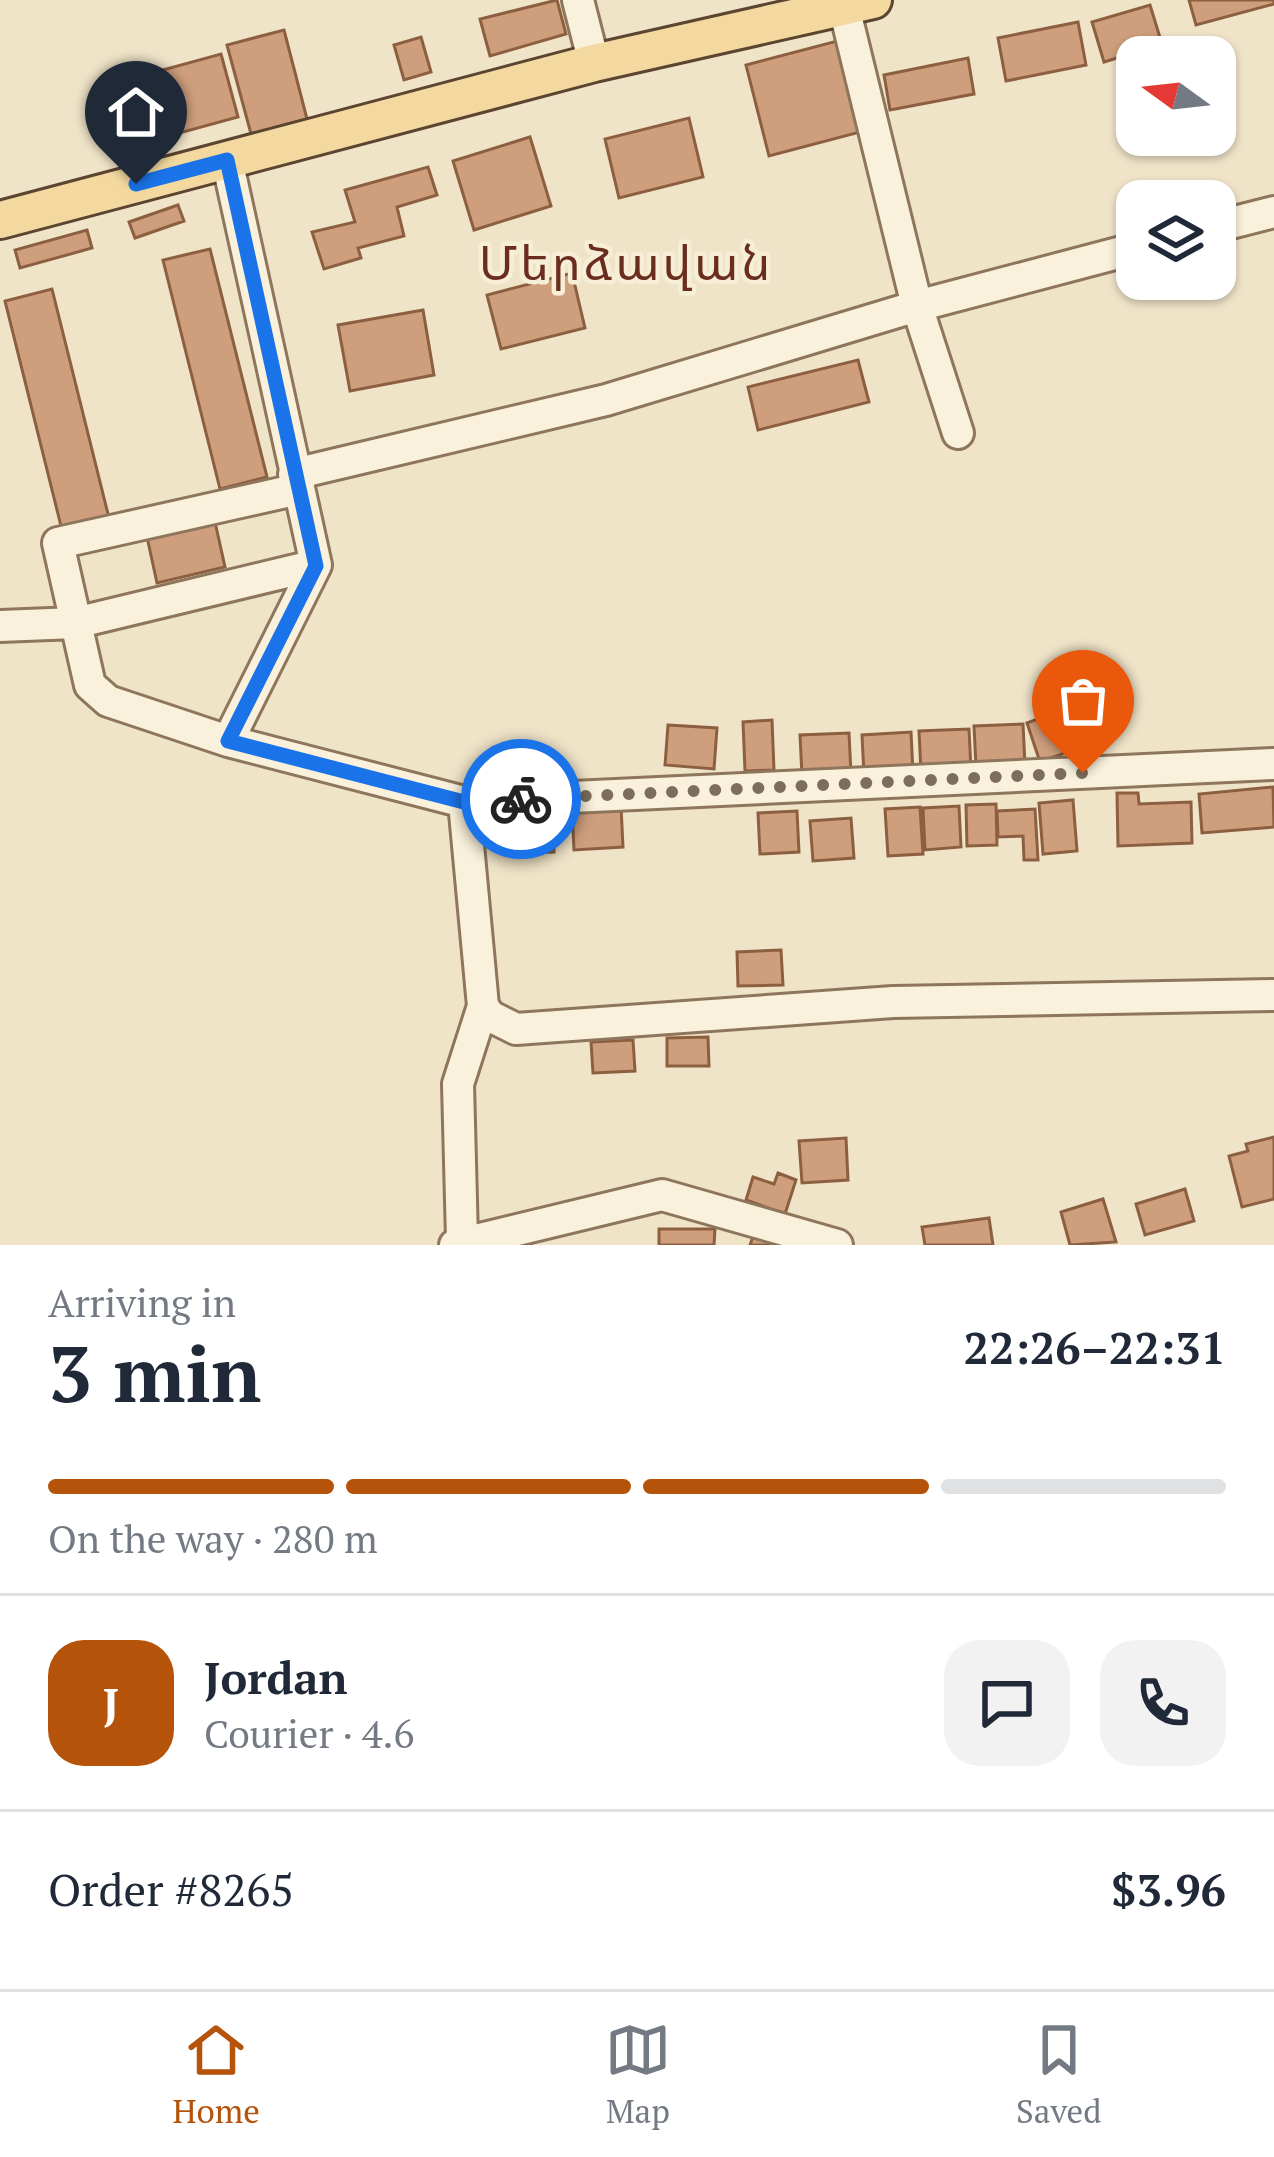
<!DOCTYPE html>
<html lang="en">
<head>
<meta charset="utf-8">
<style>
  :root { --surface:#fff; --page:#f2f2f3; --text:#1f2937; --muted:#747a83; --line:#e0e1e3; --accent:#b45309 }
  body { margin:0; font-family:"PT Serif","Noto Sans Armenian",serif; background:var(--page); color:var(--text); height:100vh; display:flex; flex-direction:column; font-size:45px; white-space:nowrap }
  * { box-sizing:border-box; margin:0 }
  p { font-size:39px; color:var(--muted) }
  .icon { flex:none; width:66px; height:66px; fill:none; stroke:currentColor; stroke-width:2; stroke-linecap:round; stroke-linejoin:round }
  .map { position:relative; height:1245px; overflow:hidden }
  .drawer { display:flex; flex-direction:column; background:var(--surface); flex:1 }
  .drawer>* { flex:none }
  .needle { width:78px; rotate:285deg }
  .fabs { position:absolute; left:1116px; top:36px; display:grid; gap:24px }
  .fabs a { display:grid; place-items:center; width:120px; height:120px; border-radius:24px; background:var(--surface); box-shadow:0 3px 9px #0004; font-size:60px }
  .pin { position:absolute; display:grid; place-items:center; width:102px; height:102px; color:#fff; margin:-123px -51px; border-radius:50% 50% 50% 0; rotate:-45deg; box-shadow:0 0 12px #0007 }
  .pin .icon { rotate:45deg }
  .courier { position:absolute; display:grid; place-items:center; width:120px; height:120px; margin:-60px; border:9px solid #1a73e8; border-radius:50%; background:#fff; color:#222; box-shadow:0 3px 15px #0007 }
  .summary em { font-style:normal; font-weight:600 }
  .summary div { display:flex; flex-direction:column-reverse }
  .summary { display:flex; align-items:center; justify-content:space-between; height:204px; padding:0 48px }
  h1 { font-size:78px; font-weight:600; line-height:90px }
  .bar { display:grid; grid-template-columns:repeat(4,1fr); gap:18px 12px; align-content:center; height:144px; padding:0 48px }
  .bar i { height:15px; border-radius:9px; background:var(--line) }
  .bar .on { background:var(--accent) }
  .bar p { grid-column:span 4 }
  .line { display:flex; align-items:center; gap:30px; padding:0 48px; border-top:3px solid var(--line) }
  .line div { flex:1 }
  .round { display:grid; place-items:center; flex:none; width:126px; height:126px; border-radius:36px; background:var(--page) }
  .menu { display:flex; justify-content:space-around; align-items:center; height:168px; border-top:3px solid var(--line); background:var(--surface); font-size:33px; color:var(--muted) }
  .menu a { display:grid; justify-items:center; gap:6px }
  .menu .on { color:var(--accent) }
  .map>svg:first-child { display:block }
  .building { fill:#cf9f7d; stroke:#8d5f41; stroke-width:3 }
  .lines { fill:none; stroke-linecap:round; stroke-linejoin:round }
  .minor-casing { stroke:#8d765c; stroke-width:36 }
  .major-casing { stroke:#5b4430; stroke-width:42 }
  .minor { stroke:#faf1dc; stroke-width:30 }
  .major { stroke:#f3d9a0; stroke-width:36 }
  .done { stroke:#7c6e5b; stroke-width:12; stroke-dasharray:0 21.6 }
  .route { stroke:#1a73e8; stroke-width:15 }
  .labels { text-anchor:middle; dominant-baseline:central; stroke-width:9; stroke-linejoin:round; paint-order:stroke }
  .quarter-label { font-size:48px; letter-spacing:3px; fill:#6b2e1e; stroke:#f7eed8 }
</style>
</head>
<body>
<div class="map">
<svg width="1274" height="1245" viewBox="0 0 1274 1245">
  <rect width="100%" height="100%" fill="#f0e4c8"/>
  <path class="building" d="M557 0 566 34 490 56 480 19Z
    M1189 0H1274V4L1196 25Z
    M1150 5 1162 44 1104 62 1092 22Z
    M1078 22 1086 65 1006 81 998 38Z
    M284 30 307 119 251 134 227 45Z
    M421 37 431 72 404 80 394 45Z
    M841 40 864 131 769 156 746 65Z
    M221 54 238 117 176 134 159 71Z
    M968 58 974 94 890 110 884 75Z
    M689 118 703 177 619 198 605 139Z
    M530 137 551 206 474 230 453 161Z
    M428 167 437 195 397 207 404 236 358 248 361 258 324 269 312 232 355 222 345 190Z
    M178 205 184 221 135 238 129 222Z
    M87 230 92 248 20 268 15 250Z
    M210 249 267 477 220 489 163 260Z
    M572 273 585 328 501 349 487 295Z
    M52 289 109 518 62 530 5 301Z
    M423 310 434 375 350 391 338 325Z
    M858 360 869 402 758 430 748 387Z
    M215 522 225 567 157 583 147 537Z
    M1073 706 1087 745 1040 762 1027 723Z
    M772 720 774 770 745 771 743 722Z
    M1023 724 1025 765 976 767 974 726Z
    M668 725 717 728 714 769 665 765Z
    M969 729 971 770 921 772 919 731Z
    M911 732 913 773 864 775 862 735Z
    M849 733 851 774 802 776 800 735Z
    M1273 787 1274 827 1202 833 1199 794Z
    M1117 793H1138L1139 804 1191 802 1192 843 1118 846Z
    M1073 800 1077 851 1043 854 1039 803Z
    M996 804 997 845 967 846 966 805Z
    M621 806 623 847 574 850 572 809Z
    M959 806 961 847 925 850 923 808Z
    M920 807 923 854 888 856 885 809Z
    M1035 809 1038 860H1024L1023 836 998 837 997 811Z
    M797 811 799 852 760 854 758 813Z
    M851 818 854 858 813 861 810 821Z
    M554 819V852L504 854V821Z
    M781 950 783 985 738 986 737 952Z
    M708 1037 709 1066H667V1038Z
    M633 1040 635 1071 593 1073 591 1042Z
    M1274 1137V1199L1242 1207 1229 1156 1248 1151 1246 1144Z
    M846 1138 848 1180 802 1183 799 1141Z
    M778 1173 796 1180 785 1214 746 1200 753 1177 774 1184Z
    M1185 1189 1194 1221 1145 1235 1136 1204Z
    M1103 1199 1116 1242 1070 1245 1061 1212Z
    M989 1218 993 1245H925L922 1227Z
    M659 1229H715L714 1245H659Z
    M755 1231 779 1240 778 1245H750Z"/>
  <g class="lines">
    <defs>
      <path id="minor" d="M578 0 594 63
        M844 7 917 306 958 433
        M227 160 316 565 228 741
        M1215 227 1274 212
        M294 474 606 400 917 306 1137 248
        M299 489 58 543 90 685 108 701 228 741 464 802 1274 764
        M0 626 75 623 316 565
        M464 802 483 1006 490 1016 516 1029 893 1002 1274 995
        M462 1240 458 1084 483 1006
        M455 1245 662 1195 837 1245"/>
      <path id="major" d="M0 220 594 63 873 0"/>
    </defs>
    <use href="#minor" class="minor-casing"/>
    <use href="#major" class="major-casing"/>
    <use href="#minor" class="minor"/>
    <use href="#major" class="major"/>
  </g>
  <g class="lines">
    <path class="done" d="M521 799 1083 773"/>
    <path class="route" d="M136 184 227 160 316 566 228 741 464 802 521 799"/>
  </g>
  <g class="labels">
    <g class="quarter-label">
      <text x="626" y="262">Մերձավան</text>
    </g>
  </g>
</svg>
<div class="fabs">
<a><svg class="needle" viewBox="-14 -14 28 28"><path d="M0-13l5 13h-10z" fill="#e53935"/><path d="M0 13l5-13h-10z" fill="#747a83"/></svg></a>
<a><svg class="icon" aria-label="layers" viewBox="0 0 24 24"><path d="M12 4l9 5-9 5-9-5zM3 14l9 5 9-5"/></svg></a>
</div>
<div class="pin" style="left:1083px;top:773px;background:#ea580c"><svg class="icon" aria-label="bag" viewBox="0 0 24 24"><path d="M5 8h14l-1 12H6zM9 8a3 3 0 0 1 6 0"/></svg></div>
<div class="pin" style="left:136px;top:184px;background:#1f2937"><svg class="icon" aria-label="home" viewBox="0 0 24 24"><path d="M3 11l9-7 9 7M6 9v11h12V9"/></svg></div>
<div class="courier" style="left:521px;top:799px"><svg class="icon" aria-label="bike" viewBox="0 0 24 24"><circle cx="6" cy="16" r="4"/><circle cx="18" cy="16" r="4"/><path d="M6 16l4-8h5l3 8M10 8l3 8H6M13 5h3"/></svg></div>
</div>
<section class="drawer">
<div class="summary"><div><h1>3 min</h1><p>Arriving in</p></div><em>22:26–22:31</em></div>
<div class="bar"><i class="on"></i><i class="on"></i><i class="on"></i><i></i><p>On the way · 280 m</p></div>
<div class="line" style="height:216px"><b class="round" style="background:var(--accent);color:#fff">J</b><div><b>Jordan</b><p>Courier · 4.6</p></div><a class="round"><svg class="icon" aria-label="chat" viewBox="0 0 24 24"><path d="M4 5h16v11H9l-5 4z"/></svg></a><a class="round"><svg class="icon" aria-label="phone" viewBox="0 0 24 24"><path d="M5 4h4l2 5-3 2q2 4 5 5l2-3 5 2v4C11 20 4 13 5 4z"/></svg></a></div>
<div class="line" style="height:156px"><div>Order #8265</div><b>$3.96</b></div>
</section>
<nav class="menu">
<a class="on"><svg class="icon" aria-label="home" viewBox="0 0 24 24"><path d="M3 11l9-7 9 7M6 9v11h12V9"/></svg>Home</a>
<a><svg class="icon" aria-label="map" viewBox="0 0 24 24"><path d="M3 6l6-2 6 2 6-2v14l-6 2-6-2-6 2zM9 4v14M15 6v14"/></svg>Map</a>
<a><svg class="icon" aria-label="saved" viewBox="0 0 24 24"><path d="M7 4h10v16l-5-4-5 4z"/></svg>Saved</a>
</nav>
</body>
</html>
